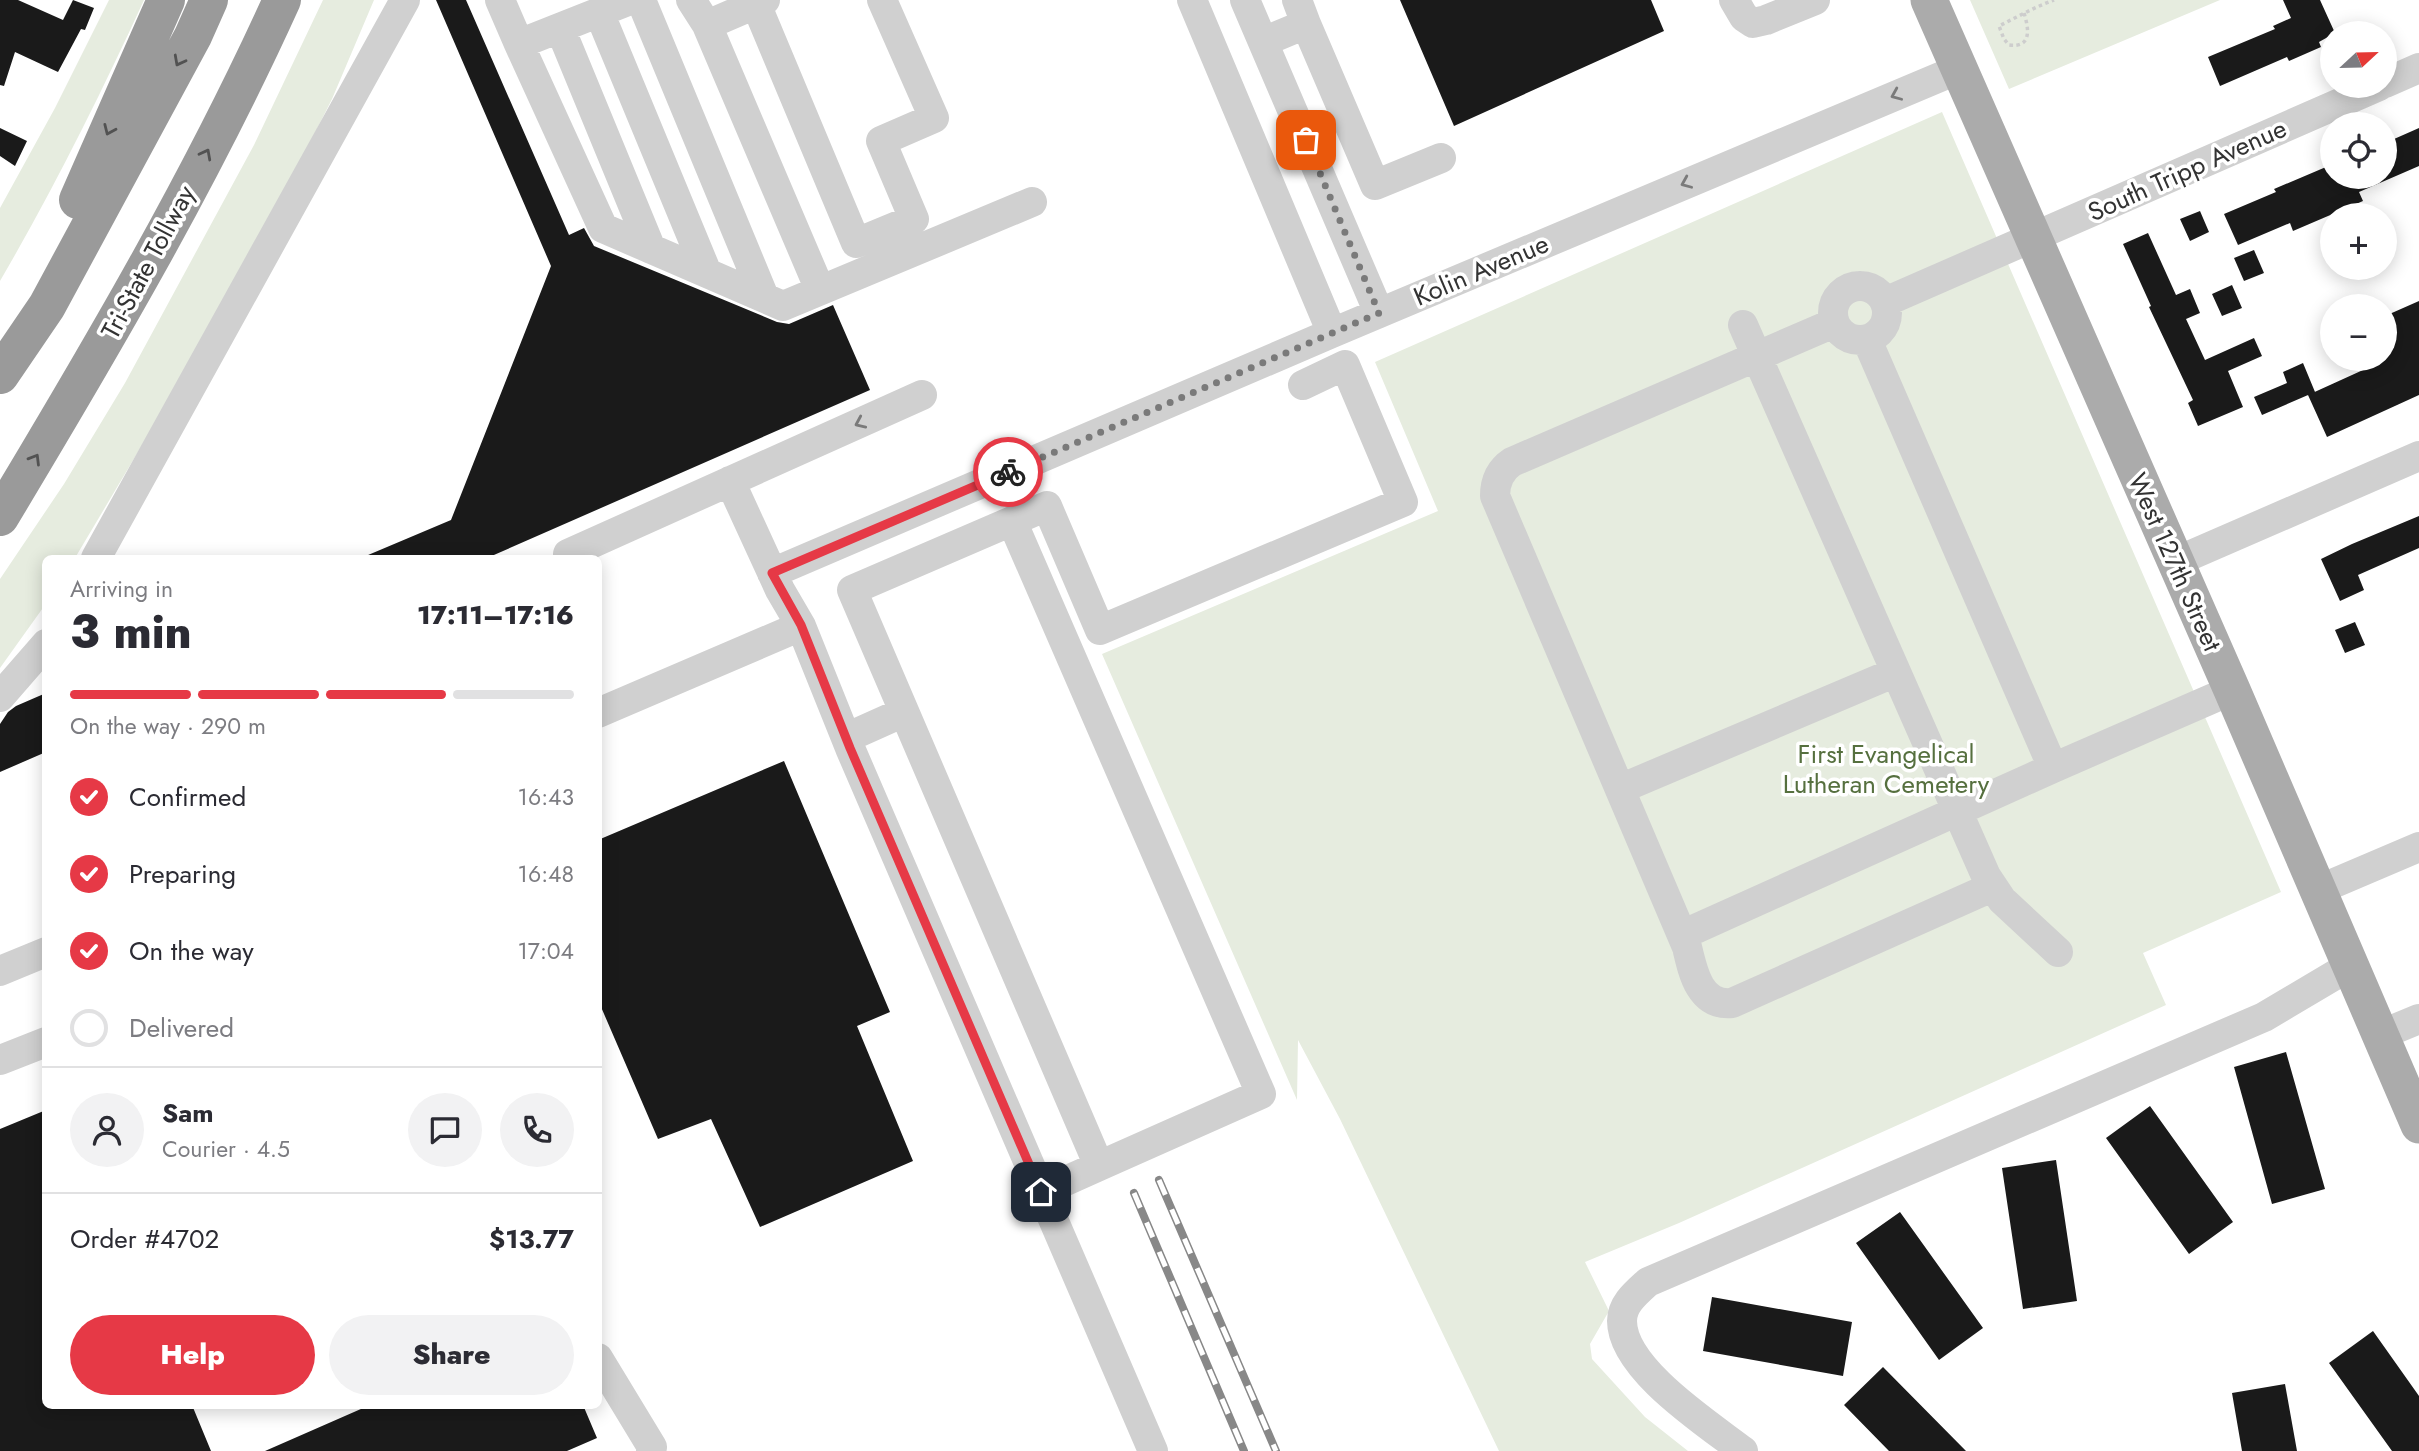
<!DOCTYPE html>
<html lang="en">
<head>
<meta charset="utf-8">
<style>
  :root { --surface:#fff; --page:#f2f2f3; --text:#2b2b33; --muted:#7c7c81; --line:#e1e1e2; --accent:#e63946 }
  body { margin:0; font-family:Jost,sans-serif; background:var(--page); color:var(--text); height:100vh; display:flex; flex-direction:column; font-size:26px; white-space:nowrap }
  * { box-sizing:border-box; margin:0 }
  p { font-size:23px; color:var(--muted) }
  .icon { flex:none; width:38px; height:38px; fill:none; stroke:currentColor; stroke-width:2; stroke-linecap:round; stroke-linejoin:round }
  .map { position:relative; flex:1; overflow:hidden }
  .details { position:absolute; left:42px; top:555px; width:560px; height:854px; display:flex; flex-direction:column; background:var(--surface); border-radius:10px; box-shadow:0 4px 18px #0003 }
  .details>* { flex:none }
  .needle { width:46px; rotate:68deg }
  .buttons { position:absolute; left:2320px; top:21px; display:grid; gap:14px }
  .buttons a { display:grid; place-items:center; width:77px; height:77px; border-radius:50%; background:var(--surface); box-shadow:0 4px 18px #0003; font-size:35px }
  .pin { position:absolute; display:grid; place-items:center; width:60px; height:60px; color:#fff; margin:-30px; border-radius:14px; box-shadow:0 4px 10px #0006 }
  .courier { position:absolute; display:grid; place-items:center; width:70px; height:70px; margin:-35px; border:5px solid #e63946; border-radius:50%; background:#fff; color:#222; box-shadow:0 2px 9px #0007 }
  .headline em { font-style:normal; font-weight:800 }
  .headline div { display:flex; flex-direction:column-reverse }
  .headline { display:flex; align-items:center; justify-content:space-between; height:119px; padding:0 28px }
  h1 { font-size:46px; font-weight:800; line-height:52px }
  .bar { display:grid; grid-template-columns:repeat(4,1fr); gap:10px 7px; align-content:center; height:84px; padding:0 28px }
  .bar i { height:9px; border-radius:5px; background:var(--line) }
  .bar .on { background:var(--accent) }
  .bar p { grid-column:span 4 }
  .line { display:flex; align-items:center; gap:18px; padding:0 28px; border-top:2px solid var(--line) }
  .line div { flex:1 }
  .round { display:grid; place-items:center; flex:none; width:74px; height:74px; border-radius:37px; background:var(--page) }
  ol { padding:0 28px; list-style:none }
  li { display:flex; align-items:center; gap:21px; height:77px }
  li p { margin-inline-start:auto }
  li .icon { padding:7px; border-radius:50%; background:var(--accent); color:#fff; stroke-width:4 }
  li:last-child { color:var(--muted) }
  li i { width:38px; height:38px; border:4px solid var(--line); border-radius:50% }
  .action { display:flex; gap:14px; margin-top:auto; padding:14px 28px }
  .action a { flex:1; height:80px; border-radius:42px; background:var(--accent); color:#fff; font-size:28px; font-weight:800; line-height:80px; text-align:center }
  .action a+a { background:var(--page); color:var(--text) }
  .map>svg:first-child { display:block }
  .green { fill:#e6ecdf }
  .building { fill:#1a1a1a }
  .lines { fill:none; stroke-linecap:round; stroke-linejoin:round }
  .path { stroke:#cdcdcd; stroke-width:3.5; stroke-dasharray:3.5 3.5; stroke-linecap:butt }
  .minor { stroke:#d0d0d0; stroke-width:30 }
  .major { stroke:#ababab; stroke-width:37 }
  .highway { stroke:#9a9a9a; stroke-width:38 }
  .rail-casing { stroke:#888; stroke-width:8 }
  .rail { stroke:#fff; stroke-width:5; stroke-dasharray:16; stroke-linecap:butt }
  .oneway { stroke:#525252 }
  .oneway2 { stroke:#7a7a7a }
  .done { stroke:#7a7a7a; stroke-width:7; stroke-dasharray:0 12.6 }
  .route { stroke:#e63946; stroke-width:9 }
  .labels { text-anchor:middle; dominant-baseline:central; stroke-width:7; stroke-linejoin:round; paint-order:stroke }
  .street-label { font-size:26px; fill:#333; stroke:#fff }
  .park-label { font-size:26px; fill:#56703f; stroke:#fff }
</style>
</head>
<body>
<div class="map">
<svg width="2419" height="1451" viewBox="0 0 2419 1451">
  <rect width="100%" height="100%" fill="#fff"/>
  <path class="green" d="M109 0H144C100 96 53 190 0 281V208L55 108Z
    M323 0H374L332 99 246 270 75 558H46L45 605 0 668V579L64 484 125 383 254 145Z
    M1970 0H2220L2009 89Z
    M1942 112 2281 892 2143 953 2166 1005 1679 1223 1585 1262 1609 1311 1590 1344 1592 1359 1645 1417 1688 1451H1499L1340 1119 1298 1040 1297 1100 1102 654 1438 511 1375 362Z"/>
  <path class="building" d="M0 0H18L63 20 73 0 94 8 85 30 81 29 58 72 15 52 4 86 0 85Z
    M436 0H466L569 235 584 228 594 246 777 322 789 324 833 305 870 390 487 558H361L451 520 551 266Z
    M1400 0H1651L1664 31 1454 126Z
    M2283 0H2320L2335 33 2319 42 2321 47 2289 61 2287 57 2220 86 2208 57 2275 29 2273 26 2291 18Z
    M0 128 27 141 15 166 0 156Z
    M2419 128V166L2359 192 2363 201 2293 231 2290 223 2238 245 2224 214 2276 192 2274 189 2333 164V177H2385V143Z
    M2200 211 2209 232 2190 241 2180 219Z
    M2148 233 2176 295 2190 289 2200 313 2186 319 2205 360 2254 338 2262 356 2228 371 2243 407 2198 426 2188 403 2193 400 2149 307 2151 306 2123 244Z
    M2254 250 2264 273 2244 281 2234 258Z
    M2232 285 2242 308 2222 316 2212 294Z
    M2419 301V395L2327 437 2308 395 2385 360V316Z
    M2303 363 2315 392 2262 415 2254 397 2287 383 2283 372Z
    M2419 516V548L2358 575 2364 590 2340 601 2321 559 2352 544Z
    M2355 622 2365 645 2345 653 2335 630Z
    M46 693V752L0 772V724L8 712 16 706Z
    M784 761 890 1012 857 1026 913 1161 760 1227 711 1119 658 1139 598 1000V840Z
    M2286 1052 2325 1189 2272 1204 2234 1067Z
    M2150 1106 2233 1222 2189 1254 2106 1138Z
    M46 1110V1405H192L211 1451H0V1129Z
    M2056 1160 2077 1301 2023 1309 2002 1168Z
    M1900 1212 1983 1328 1939 1360 1856 1243Z
    M1712 1297 1852 1322 1843 1376 1703 1351Z
    M2373 1331 2419 1396V1451H2392L2329 1363Z
    M1883 1367 1966 1451H1889L1844 1405Z
    M2285 1384 2297 1451H2242L2232 1393Z
    M370 1405H583L597 1438 567 1451H265Z"/>
  <g class="lines">
    <path class="path" d="M2024 13C2029 29 2032 48 2009 45L2004 39 1999 26C2017 17 2035 7 2054 0"/>
    <path class="minor" d="M500 0 519 44
      M630 0 519 44 603 228 783 306 1032 202
      M641 0 764 297
      M691 0 707 25 765 0
      M1192 0 1332 333
      M1245 0 1379 313
      M1734 0 1744 17 1753 23 1766 20 1815 0
      M756 4 856 243 914 219 881 141 934 118 882 0
      M599 12 707 273
      M1306 24 1375 185 1441 158
      M707 25 820 290
      M560 28 651 249
      M1263 42 1306 24 1297 0
      M2385 83 2419 68
      M1833 313a27 27 0 1 1 54 0a27 27 0 1 1-54 0Z
      M1885 302 2379 86
      M1834 323 1512 462C1500 470 1495 482 1495 496L1687 947C1693 973 1700 1006 1732 1003L1992 887
      M1743 325 1986 876 2002 900 2058 952
      M1867 340 2053 768
      M730 481 780 590 801 626 850 748 1153 1451
      M1012 521 1261 1094 1099 1166 852 590 1047 506 1100 630 1403 502 1345 365 1303 385
      M568 554 922 395
      M96 558 405 0
      M2175 562 2419 456
      M772 573 1332 333 1959 69
      M0 697 46 644
      M598 713 801 626
      M846 738 904 712
      M1620 789 1896 672
      M2318 890 2419 847
      M1682 935 2053 768 2232 690
      M0 971 46 952
      M2380 1035 2419 1019
      M0 1060 46 1042
      M1041 1192 1099 1166
      M598 1358 652 1447 651 1451
      M1743 1451C1708 1424 1622 1369 1622 1321 1622 1304 1636 1293 1648 1282L2264 1017 2350 966"/>
    <path class="major" d="M1929 0 2232 690 2419 1125"/>
    <path class="highway" d="M78 200 166 0
      M0 375 47 306 193 36 209 0
      M0 517C101 349 201 179 282 0"/>
    <defs>
      <path id="rail" d="M1159 1180 1276 1451
        M1134 1193 1244 1451"/>
    </defs>
    <use href="#rail" class="rail-casing"/>
    <use href="#rail" class="rail"/>
  </g>
  <defs><path id="oneway-chevron" d="M-2-3.5L2.5 0L-2 3.5" fill="none" stroke-width="1.6" stroke-linecap="round" stroke-linejoin="round" transform="scale(1.75)"/></defs>
  <g class="oneway">
    <use href="#oneway-chevron" transform="translate(179 61) rotate(118)"/>
    <use href="#oneway-chevron" transform="translate(109 130) rotate(114)"/>
    <use href="#oneway-chevron" transform="translate(206 154) rotate(-62)"/>
    <use href="#oneway-chevron" transform="translate(35 459) rotate(-59)"/>
  </g>
  <g class="oneway2">
    <use href="#oneway-chevron" transform="translate(1896 95) rotate(157)"/>
    <use href="#oneway-chevron" transform="translate(1686 183) rotate(157)"/>
    <use href="#oneway-chevron" transform="translate(860 423) rotate(156)"/>
  </g>
  <g class="lines">
    <path class="done" d="M1008 472 1379 313 1306 140"/>
    <path class="route" d="M1008 472 772 573 801 625 850 748 1041 1192"/>
  </g>
  <g class="labels">
    <g class="street-label">
      <text transform="translate(2187 170) rotate(-24)">South Tripp Avenue</text>
      <text transform="translate(148 262) rotate(-62)">Tri-State Tollway</text>
      <text transform="translate(1481 270) rotate(-23)">Kolin Avenue</text>
      <text transform="translate(2175 562) rotate(66)">West 127th Street</text>
    </g>
    <g class="park-label">
      <text x="1886" y="754">First Evangelical<tspan x="1886" dy="30">Lutheran Cemetery</tspan></text>
    </g>
  </g>
</svg>
<div class="buttons">
<a><svg class="needle" viewBox="-14 -14 28 28"><path d="M0-13l5 13h-10z" fill="#e53935"/><path d="M0 13l5-13h-10z" fill="#7c7c81"/></svg></a>
<a><svg class="icon" aria-label="locate" viewBox="0 0 24 24"><circle cx="12" cy="12" r="6"/><path d="M12 2v4M12 18v4M2 12h4M18 12h4"/></svg></a>
<a>+</a>
<a>−</a>
</div>
<div class="pin" style="left:1306px;top:140px;background:#ea580c"><svg class="icon" aria-label="bag" viewBox="0 0 24 24"><path d="M5 8h14l-1 12H6zM9 8a3 3 0 0 1 6 0"/></svg></div>
<div class="pin" style="left:1041px;top:1192px;background:#1f2937"><svg class="icon" aria-label="home" viewBox="0 0 24 24"><path d="M3 11l9-7 9 7M6 9v11h12V9"/></svg></div>
<div class="courier" style="left:1008px;top:472px"><svg class="icon" aria-label="bike" viewBox="0 0 24 24"><circle cx="6" cy="16" r="4"/><circle cx="18" cy="16" r="4"/><path d="M6 16l4-8h5l3 8M10 8l3 8H6M13 5h3"/></svg></div>
<section class="details">
<div class="headline"><div><h1>3 min</h1><p>Arriving in</p></div><em>17:11–17:16</em></div>
<div class="bar"><i class="on"></i><i class="on"></i><i class="on"></i><i></i><p>On the way · 290 m</p></div>
<ol>
<li><svg class="icon" aria-label="check" viewBox="0 0 24 24"><path d="M5 12l5 5 9-10"/></svg>Confirmed<p>16:43</p></li>
<li><svg class="icon" aria-label="check" viewBox="0 0 24 24"><path d="M5 12l5 5 9-10"/></svg>Preparing<p>16:48</p></li>
<li><svg class="icon" aria-label="check" viewBox="0 0 24 24"><path d="M5 12l5 5 9-10"/></svg>On the way<p>17:04</p></li>
<li><i></i>Delivered</li>
</ol>
<div class="line" style="height:126px"><a class="round"><svg class="icon" aria-label="person" viewBox="0 0 24 24"><circle cx="12" cy="8" r="4"/><path d="M4 21q1-7 8-7t8 7"/></svg></a><div><b>Sam</b><p>Courier · 4.5</p></div><a class="round"><svg class="icon" aria-label="chat" viewBox="0 0 24 24"><path d="M4 5h16v11H9l-5 4z"/></svg></a><a class="round"><svg class="icon" aria-label="phone" viewBox="0 0 24 24"><path d="M5 4h4l2 5-3 2q2 4 5 5l2-3 5 2v4C11 20 4 13 5 4z"/></svg></a></div>
<div class="line" style="height:91px"><div>Order #4702</div><b>$13.77</b></div>
<div class="action"><a>Help</a><a>Share</a></div>
</section>
</div>
</body>
</html>
